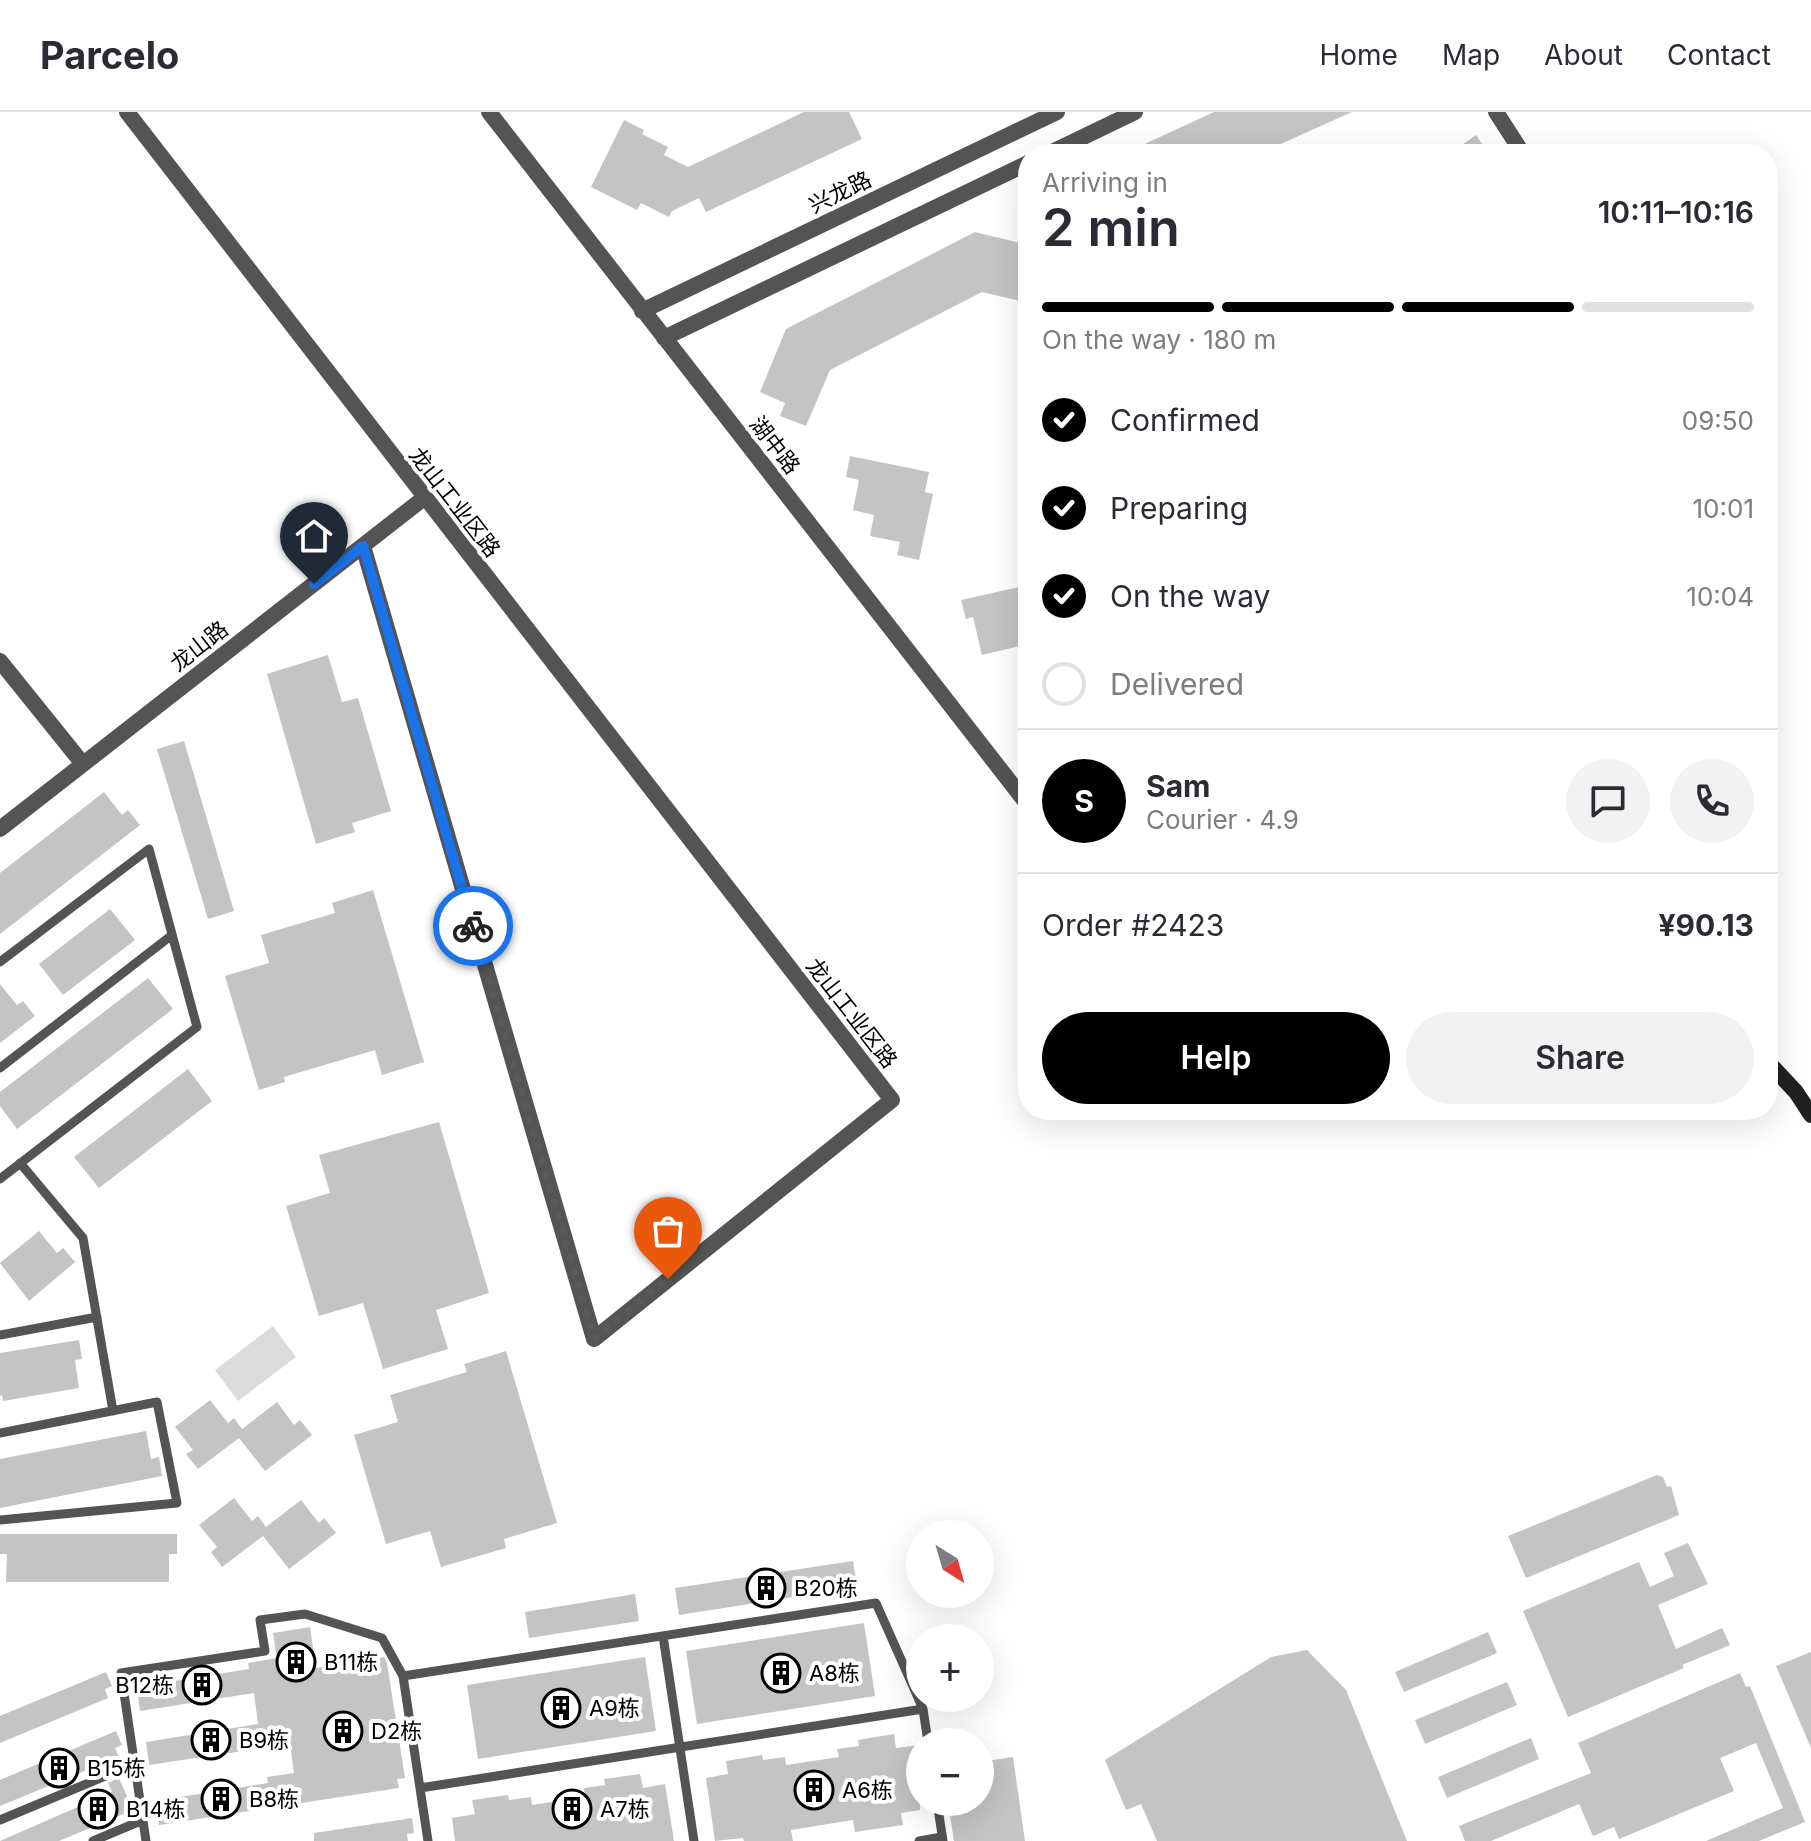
<!DOCTYPE html>
<html lang="en">
<head>
<meta charset="utf-8">
<style>
  :root { --surface:#fff; --page:#f2f2f3; --text:#2b2b33; --muted:#7c7c81; --line:#e1e1e2; --accent:#000 }
  body { margin:0; font-family:Inter,"Noto Sans SC",sans-serif; background:var(--page); color:var(--text); height:100vh; display:flex; flex-direction:column; font-size:30px; white-space:nowrap }
  * { box-sizing:border-box; margin:0 }
  p { font-size:26px; color:var(--muted) }
  .icon { flex:none; width:44px; height:44px; fill:none; stroke:currentColor; stroke-width:2; stroke-linecap:round; stroke-linejoin:round }
  .map { position:relative; flex:1; overflow:hidden }
  .side { position:absolute; left:1018px; top:32px; width:760px; height:976px; display:flex; flex-direction:column; background:var(--surface); border-radius:32px; box-shadow:0 8px 32px #0002 }
  .side>* { flex:none }
  .needle { width:52px; rotate:143deg }
  .tools { position:absolute; left:906px; top:1408px; display:grid; gap:16px }
  .tools a { display:grid; place-items:center; width:88px; height:88px; border-radius:50%; background:var(--surface); box-shadow:0 8px 32px #0002; font-size:40px }
  .pin { position:absolute; display:grid; place-items:center; width:68px; height:68px; color:#fff; margin:-82px -34px; border-radius:50% 50% 50% 0; rotate:-45deg; box-shadow:0 0 8px #0007 }
  .pin .icon { rotate:45deg }
  .courier { position:absolute; display:grid; place-items:center; width:80px; height:80px; margin:-40px; border:6px solid #1a73e8; border-radius:50%; background:#fff; color:#222; box-shadow:0 2px 10px #0007 }
  .summary em { font-style:normal; font-weight:600 }
  .summary div { display:flex; flex-direction:column-reverse }
  .summary { display:flex; align-items:center; justify-content:space-between; height:136px; padding:0 24px }
  h1 { font-size:52px; font-weight:600; line-height:60px }
  .bar { display:grid; grid-template-columns:repeat(4,1fr); gap:12px 8px; align-content:center; height:96px; padding:0 24px }
  .bar i { height:10px; border-radius:6px; background:var(--line) }
  .bar .selected { background:var(--accent) }
  .bar p { grid-column:span 4 }
  .line { display:flex; align-items:center; gap:20px; padding:0 24px; border-top:2px solid var(--line) }
  .line div { flex:1 }
  .round { display:grid; place-items:center; flex:none; width:84px; height:84px; border-radius:42px; background:var(--page) }
  ol { padding:0 24px; list-style:none }
  li { display:flex; align-items:center; gap:24px; height:88px }
  li p { margin-inline-start:auto }
  li .icon { padding:8px; border-radius:50%; background:var(--accent); color:#fff; stroke-width:4 }
  li:last-child { color:var(--muted) }
  li i { width:44px; height:44px; border:4px solid var(--line); border-radius:50% }
  .action { display:flex; gap:16px; margin-top:auto; padding:16px 24px }
  .action a { flex:1; height:92px; border-radius:48px; background:var(--accent); color:#fff; font-size:32px; font-weight:600; line-height:92px; text-align:center }
  .action a+a { background:var(--page); color:var(--text) }
  header { display:flex; align-items:center; gap:48px; box-sizing:border-box; height:112px; padding:0 40px; background:var(--surface); border-bottom:2px solid var(--line) }
  header strong { font-size:38px }
  nav { display:flex; gap:44px; margin-inline-start:auto; font-size:28px }
  .map>svg:first-child { display:block }
  .green { fill:#dbdbdb }
  .building { fill:#c4c4c4 }
  .lines { fill:none; stroke-linecap:round; stroke-linejoin:round }
  .lane { stroke:#545454; stroke-width:9 }
  .street { stroke:#545454; stroke-width:16 }
  .secondary { stroke:#212121; stroke-width:16 }
  .done { stroke:#595959; stroke-width:8; stroke-dasharray:0 14.4 }
  .route { stroke:#1a73e8; stroke-width:10 }
  .labels { text-anchor:middle; dominant-baseline:central; stroke-width:8; stroke-linejoin:round; paint-order:stroke }
  .street-label { font-size:22px; fill:#000; stroke:#fff }
  .poi-label { font-size:22px; fill:#000; stroke:#fff; text-anchor:start }
</style>
</head>
<body>
<header>
<strong>Parcelo</strong>
<nav><a>Home</a><a>Map</a><a>About</a><a>Contact</a></nav>
</header>
<div class="map">
<svg width="1811" height="1729" viewBox="0 0 1811 1729">
  <rect width="100%" height="100%" fill="#fff"/>
  <path class="green" d="M273 1214 296 1245 238 1289 215 1258Z"/>
  <path class="building" d="M804 0H849L862 27 706 100 699 86 672 99 669 105 641 91 637 98 591 75 624 8 644 18 642 22 668 35 664 43 688 55Z
    M1214 0H1352L1258 42H1123Z
    M1476 23 1489 42H1449Z
    M975 120 1028 133V191L982 180 830 258 806 314 780 304 785 291 760 280 786 217Z
    M850 344 929 360 925 380 933 382 919 448 897 443 900 430 870 424 874 403 853 398 859 368 846 365Z
    M1028 473V532L982 543 973 505 966 507 961 488Z
    M328 543 342 590 358 586 391 699 352 711 355 720 316 732 267 562Z
    M184 629 234 799 208 807 157 637Z
    M104 680 122 703 128 698 140 713 0 822V761Z
    M373 778 424 950 382 963 375 938 284 965 285 970 259 978 225 864 269 851 261 823 335 801 332 791Z
    M110 797 135 828 63 883 39 852Z
    M148 866 173 897 17 1017 0 994V980Z
    M0 872 17 893 23 889 35 904 0 931Z
    M188 957 212 989 99 1076 74 1045Z
    M439 1010 489 1181 436 1198 448 1237 383 1257 363 1191 319 1204 286 1094 330 1081 319 1043Z
    M39 1119 57 1141 63 1136 75 1150 29 1189 0 1151Z
    M79 1228 82 1247 75 1248 79 1276 3 1289 2 1283 0 1284V1241Z
    M506 1239 557 1411 504 1427 506 1436 441 1455 430 1419 386 1432 354 1323 398 1310 390 1283 467 1260 464 1252Z
    M210 1288 228 1311 234 1306 242 1317 277 1290 294 1313 300 1308 312 1323 265 1359 239 1326 198 1357 186 1342 193 1338 175 1315Z
    M146 1319 151 1347 159 1345 162 1364 0 1396V1347Z
    M1657 1363 1663 1365 1667 1375 1671 1374 1679 1403 1526 1466 1508 1424Z
    M234 1386 252 1409 258 1404 266 1415 301 1388 319 1411 324 1406 336 1421 289 1457 263 1424 222 1455 211 1440 217 1435 199 1413Z
    M0 1422H177V1442H169V1470H6L7 1442H0Z
    M1688 1431 1708 1472 1658 1493 1676 1537 1722 1516 1730 1533 1682 1553 1684 1556 1568 1605 1523 1499 1639 1450 1650 1475 1674 1464 1664 1441Z
    M853 1449 857 1475 679 1503 675 1476Z
    M635 1482 639 1509 529 1526 525 1500Z
    M864 1511 875 1584 697 1612 686 1539Z
    M310 1515 316 1556 384 1545 387 1551 405 1666 397 1667 399 1676 159 1713 155 1689 268 1671 267 1665 294 1661 290 1632 149 1653 146 1630 258 1612 254 1581 140 1599 137 1575 249 1557 248 1551 277 1546 273 1521Z
    M1488 1520 1497 1541 1404 1580 1395 1560Z
    M1307 1538 1346 1578 1407 1729H1157L1141 1692 1126 1698 1105 1648 1271 1545Z
    M1811 1540V1636L1776 1554Z
    M645 1545 656 1619 478 1647 467 1573Z
    M106 1560 112 1574 105 1577 108 1586 0 1631V1604Z
    M1740 1561 1746 1575 1750 1574 1805 1710 1759 1729H1706L1783 1696 1756 1631 1720 1646 1734 1679 1619 1727 1614 1715 1593 1724 1579 1692 1491 1729H1465L1459 1714 1591 1661 1578 1631Z
    M1507 1570 1517 1593 1425 1632 1415 1608Z
    M116 1619 122 1633 115 1636 119 1645 112 1648 114 1652 101 1657 99 1653 0 1694V1668Z
    M894 1622 896 1636 920 1633V1698L901 1701 903 1713 855 1720 853 1708 791 1718 793 1729H744L743 1726 715 1729 706 1666 728 1662 726 1649 762 1643 763 1648 785 1645 786 1653 839 1645 837 1637 859 1634 858 1628Z
    M1531 1626 1539 1647 1447 1686 1438 1665Z
    M1013 1645 1025 1729H954L948 1690H980V1650Z
    M640 1662 643 1676 665 1672 674 1729H455L452 1706 475 1702 472 1688 508 1683 509 1688 531 1685 532 1693 585 1685 584 1676 605 1673 604 1667Z
    M119 1666 133 1698 59 1729H0L112 1680 108 1671Z
    M412 1706 414 1721 407 1722 408 1729H314V1721Z"/>
  <g class="lines">
    <path class="lane" d="M0 850 149 737 197 915 0 1067
      M0 956 172 823
      M20 1051 83 1126 113 1299
      M0 1223 97 1205
      M0 1321 157 1290 177 1391 0 1408
      M663 1524 694 1729
      M403 1564 876 1491 923 1597 928 1630
      M420 1676 923 1597
      M937 1690 943 1729
      M0 1708 134 1652
      M93 1729 143 1708
      M146 1729 121 1561 265 1539 260 1508 305 1502 382 1526 403 1564 428 1729
      M919 1729 942 1725"/>
    <path class="street" d="M127 0 892 988 594 1227 363 434
      M489 0 1028 693
      M1496 0 1523 42
      M1048 42 1135 0
      M642 199 1057 0
      M664 226 1028 51
      M0 549 83 652
      M0 717 424 386"/>
    <path class="secondary" d="M1768 950 1796 980 1811 1003"/>
  </g>
  <g class="lines">
    <path class="done" d="M473 814 594 1227 668 1167"/>
    <path class="route" d="M314 472 363 434 473 814"/>
  </g>
  <defs>
    <symbol id="building-ring" viewBox="-11 -11 22 22"><circle r="9.5" fill="#fff" stroke="#000" stroke-width="1.5"/><path d="M-4-6H4V6H1V3H-1V6H-4ZM-2.5-4.3h1.7v1.8h-1.7ZM.8-4.3h1.7v1.8H.8ZM-2.5-1h1.7V.8h-1.7ZM.8-1h1.7V.8H.8Z" fill="#000"/></symbol>
  </defs>
  <g fill-rule="evenodd">
    <use href="#building-ring" x="744" y="1454" width="44" height="44"/>
    <use href="#building-ring" x="274" y="1528" width="44" height="44"/>
    <use href="#building-ring" x="759" y="1539" width="44" height="44"/>
    <use href="#building-ring" x="180" y="1551" width="44" height="44"/>
    <use href="#building-ring" x="539" y="1574" width="44" height="44"/>
    <use href="#building-ring" x="321" y="1597" width="44" height="44"/>
    <use href="#building-ring" x="189" y="1606" width="44" height="44"/>
    <use href="#building-ring" x="37" y="1634" width="44" height="44"/>
    <use href="#building-ring" x="792" y="1656" width="44" height="44"/>
    <use href="#building-ring" x="199" y="1665" width="44" height="44"/>
    <use href="#building-ring" x="76" y="1675" width="44" height="44"/>
    <use href="#building-ring" x="550" y="1675" width="44" height="44"/>
  </g>
  <g class="labels">
    <g class="street-label">
      <text transform="translate(840 80) rotate(-26)">兴龙路</text>
      <text transform="translate(775 333) rotate(52)">湖中路</text>
      <text transform="translate(455 390) rotate(52)">龙山工业区路</text>
      <text transform="translate(199 534) rotate(-38)">龙山路</text>
      <text transform="translate(852 901) rotate(52)">龙山工业区路</text>
    </g>
    <g class="poi-label">
      <text x="794" y="1476">B20栋</text>
      <text x="324" y="1550">B11栋</text>
      <text x="809" y="1561">A8栋</text>
      <text x="174" y="1573" text-anchor="end">B12栋</text>
      <text x="589" y="1596">A9栋</text>
      <text x="371" y="1619">D2栋</text>
      <text x="239" y="1628">B9栋</text>
      <text x="87" y="1656">B15栋</text>
      <text x="842" y="1678">A6栋</text>
      <text x="249" y="1687">B8栋</text>
      <text x="126" y="1697">B14栋</text>
      <text x="600" y="1697">A7栋</text>
    </g>
  </g>
</svg>
<div class="tools">
<a><svg class="needle" viewBox="-14 -14 28 28"><path d="M0-13l5 13h-10z" fill="#e53935"/><path d="M0 13l5-13h-10z" fill="#7c7c81"/></svg></a>
<a>+</a>
<a>−</a>
</div>
<div class="pin" style="left:668px;top:1167px;background:#ea580c"><svg class="icon" aria-label="bag" viewBox="0 0 24 24"><path d="M5 8h14l-1 12H6zM9 8a3 3 0 0 1 6 0"/></svg></div>
<div class="pin" style="left:314px;top:472px;background:#1f2937"><svg class="icon" aria-label="home" viewBox="0 0 24 24"><path d="M3 11l9-7 9 7M6 9v11h12V9"/></svg></div>
<div class="courier" style="left:473px;top:814px"><svg class="icon" aria-label="bike" viewBox="0 0 24 24"><circle cx="6" cy="16" r="4"/><circle cx="18" cy="16" r="4"/><path d="M6 16l4-8h5l3 8M10 8l3 8H6M13 5h3"/></svg></div>
<section class="side">
<div class="summary"><div><h1>2 min</h1><p>Arriving in</p></div><em>10:11–10:16</em></div>
<div class="bar"><i class="selected"></i><i class="selected"></i><i class="selected"></i><i></i><p>On the way · 180 m</p></div>
<ol>
<li><svg class="icon" aria-label="check" viewBox="0 0 24 24"><path d="M5 12l5 5 9-10"/></svg>Confirmed<p>09:50</p></li>
<li><svg class="icon" aria-label="check" viewBox="0 0 24 24"><path d="M5 12l5 5 9-10"/></svg>Preparing<p>10:01</p></li>
<li><svg class="icon" aria-label="check" viewBox="0 0 24 24"><path d="M5 12l5 5 9-10"/></svg>On the way<p>10:04</p></li>
<li><i></i>Delivered</li>
</ol>
<div class="line" style="height:144px"><b class="round" style="background:var(--accent);color:#fff">S</b><div><b>Sam</b><p>Courier · 4.9</p></div><a class="round"><svg class="icon" aria-label="chat" viewBox="0 0 24 24"><path d="M4 5h16v11H9l-5 4z"/></svg></a><a class="round"><svg class="icon" aria-label="phone" viewBox="0 0 24 24"><path d="M5 4h4l2 5-3 2q2 4 5 5l2-3 5 2v4C11 20 4 13 5 4z"/></svg></a></div>
<div class="line" style="height:104px"><div>Order #2423</div><b>¥90.13</b></div>
<div class="action"><a>Help</a><a>Share</a></div>
</section>
</div>
</body>
</html>
